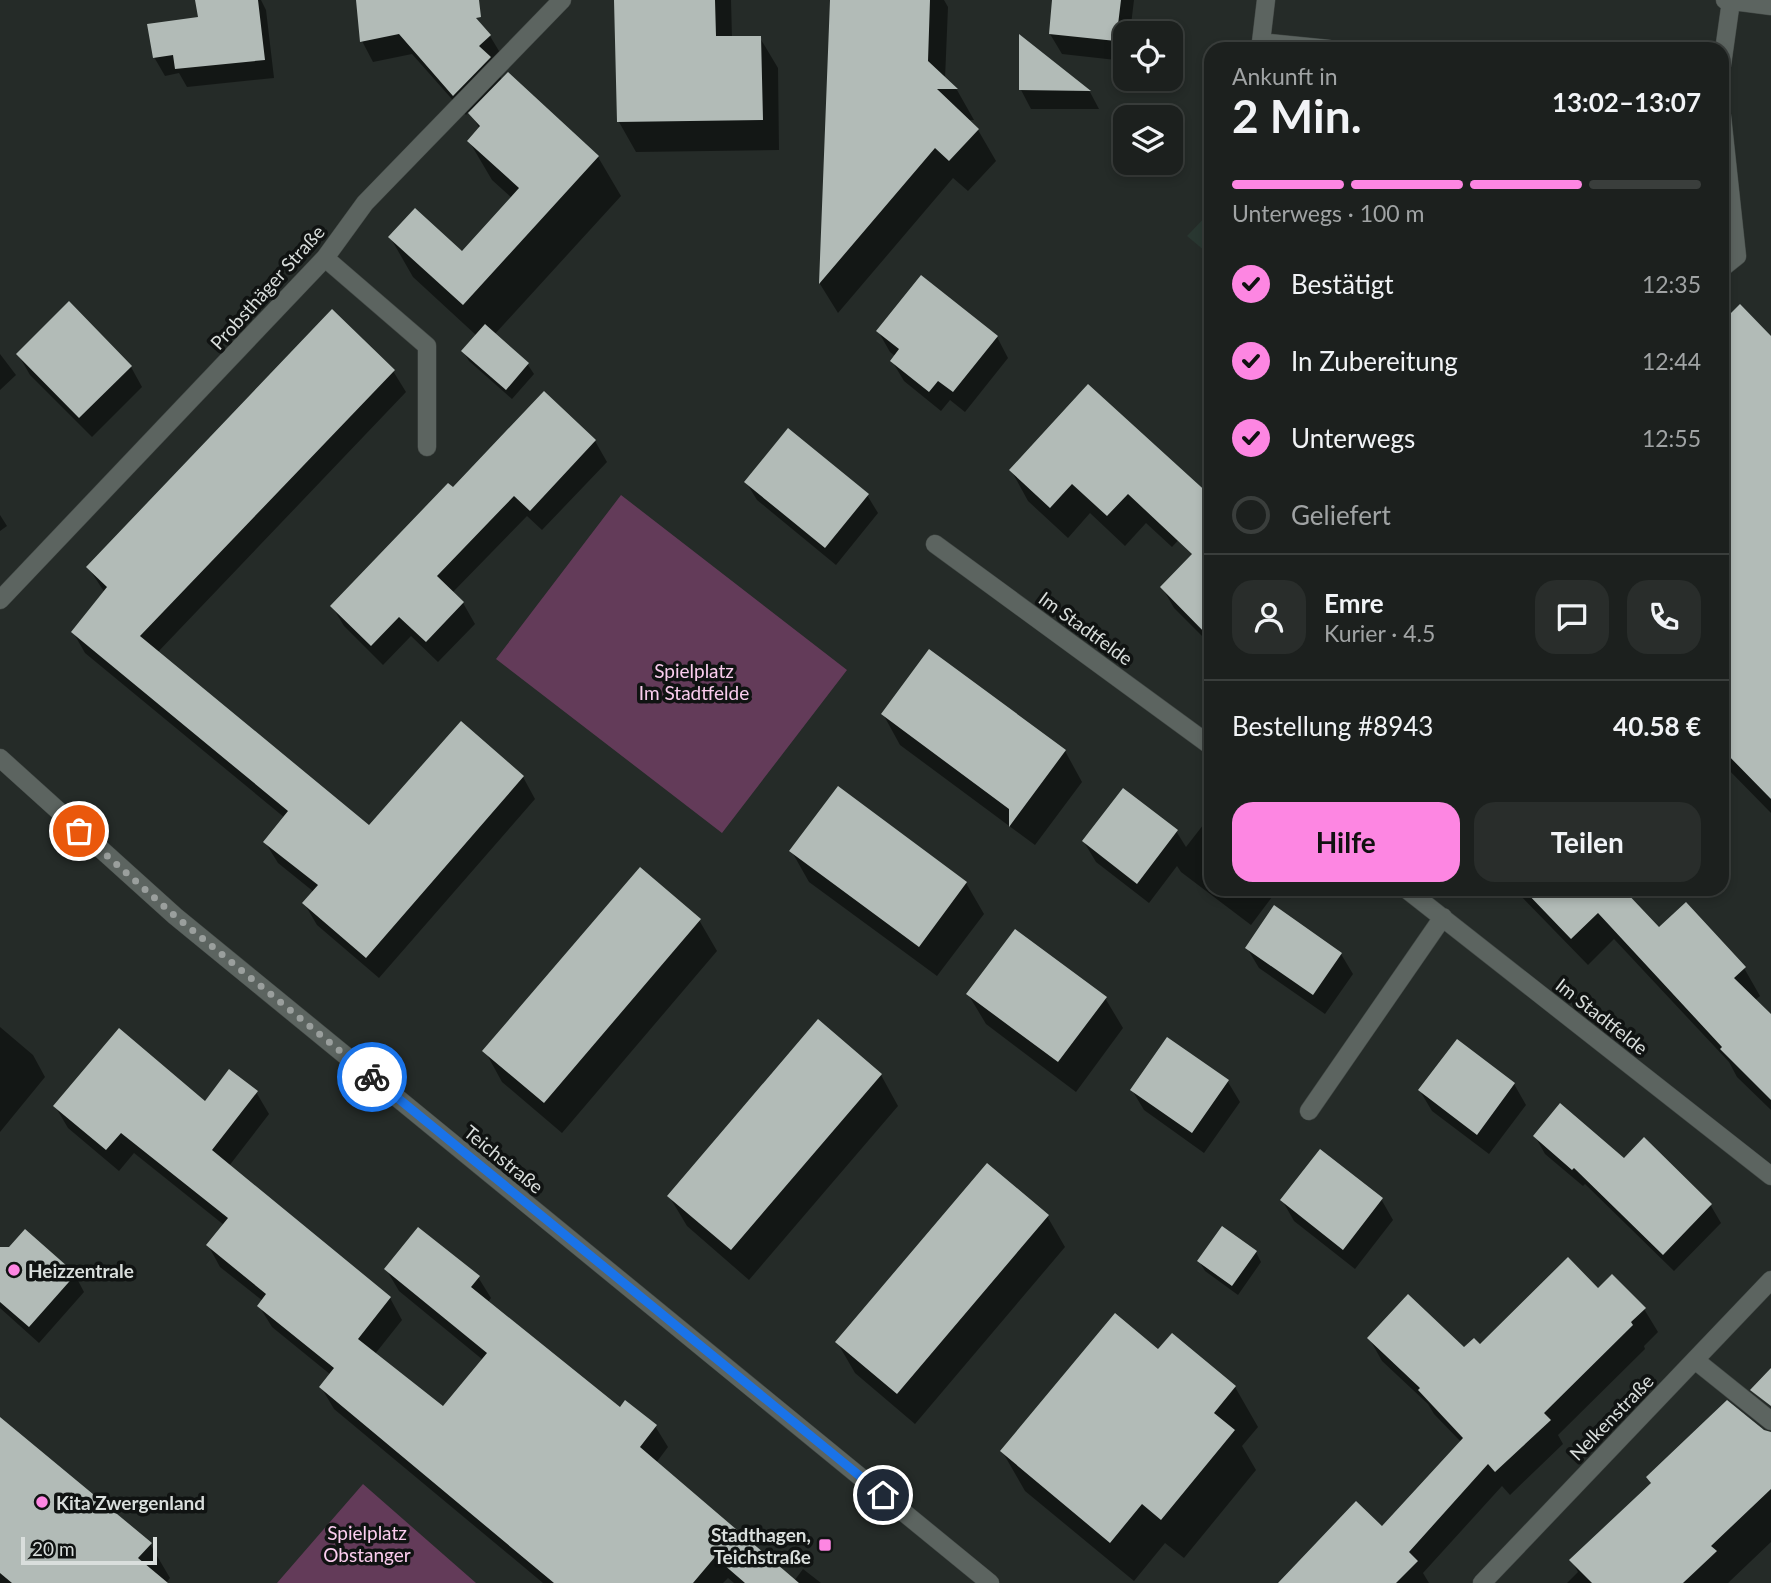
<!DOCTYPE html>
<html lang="de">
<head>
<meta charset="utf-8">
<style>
  :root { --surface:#1c201e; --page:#292d2b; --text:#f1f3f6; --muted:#a0a3a4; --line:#3a3e3c; --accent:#fd86e2 }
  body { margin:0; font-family:Lato,sans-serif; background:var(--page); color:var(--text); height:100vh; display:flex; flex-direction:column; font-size:26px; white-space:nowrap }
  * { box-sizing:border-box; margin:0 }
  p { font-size:23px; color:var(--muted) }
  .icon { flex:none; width:38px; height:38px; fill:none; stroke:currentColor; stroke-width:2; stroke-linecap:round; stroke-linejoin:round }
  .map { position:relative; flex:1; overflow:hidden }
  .details { position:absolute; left:1204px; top:42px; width:525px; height:854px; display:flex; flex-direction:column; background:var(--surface); border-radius:21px; box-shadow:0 4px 10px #0003,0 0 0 2px var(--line) }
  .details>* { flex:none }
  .tools { position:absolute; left:1113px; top:21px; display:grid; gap:14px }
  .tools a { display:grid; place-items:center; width:70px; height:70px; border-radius:14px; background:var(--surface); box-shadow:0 4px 10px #0003,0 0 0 2px var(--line); font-size:35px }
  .scale { position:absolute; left:21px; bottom:18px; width:136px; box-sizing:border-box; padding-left:7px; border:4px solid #d9dedc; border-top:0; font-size:19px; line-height:24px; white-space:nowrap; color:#d9dedc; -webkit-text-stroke:5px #101312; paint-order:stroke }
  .pin { position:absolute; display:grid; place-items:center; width:60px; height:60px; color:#fff; margin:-30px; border:4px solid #fff; border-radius:50%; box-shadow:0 2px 7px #0007 }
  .courier { position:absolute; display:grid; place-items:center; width:70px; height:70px; margin:-35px; border:5px solid #1a73e8; border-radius:50%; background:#fff; color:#222; box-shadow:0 2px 9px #0007 }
  .summary em { font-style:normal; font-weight:700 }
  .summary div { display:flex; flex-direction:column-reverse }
  .summary { display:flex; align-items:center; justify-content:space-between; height:119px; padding:0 28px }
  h1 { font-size:46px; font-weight:700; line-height:52px }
  .bar { display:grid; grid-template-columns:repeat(4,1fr); gap:10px 7px; align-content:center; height:84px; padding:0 28px }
  .bar i { height:9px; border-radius:5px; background:var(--line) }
  .bar .selected { background:var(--accent) }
  .bar p { grid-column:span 4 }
  .line { display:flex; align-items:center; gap:18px; padding:0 28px; border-top:2px solid var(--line) }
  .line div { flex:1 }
  .round { display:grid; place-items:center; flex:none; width:74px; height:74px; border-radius:21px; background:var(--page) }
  ol { padding:0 28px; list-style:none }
  li { display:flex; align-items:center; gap:21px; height:77px }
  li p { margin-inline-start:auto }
  li .icon { padding:7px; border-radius:50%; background:var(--accent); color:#111; stroke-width:4 }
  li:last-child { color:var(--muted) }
  li i { width:38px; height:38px; border:4px solid var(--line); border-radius:50% }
  .action { display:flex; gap:14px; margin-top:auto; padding:14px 28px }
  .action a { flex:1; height:80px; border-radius:21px; background:var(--accent); color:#111; font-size:28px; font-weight:700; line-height:80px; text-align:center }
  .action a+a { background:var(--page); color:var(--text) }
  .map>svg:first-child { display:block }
  .built { fill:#293731 }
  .green { fill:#633b59 }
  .shadow { fill:#0007 }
  .building { fill:#b2bbb7 }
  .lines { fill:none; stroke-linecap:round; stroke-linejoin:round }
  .minor-casing { stroke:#434946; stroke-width:19 }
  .minor { stroke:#5c6460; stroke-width:18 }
  .done { stroke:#9a9f9d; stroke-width:7; stroke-dasharray:0 12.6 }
  .route { stroke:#1a73e8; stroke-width:9 }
  .poi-dot { fill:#fd86e2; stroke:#101312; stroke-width:2.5 }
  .labels { text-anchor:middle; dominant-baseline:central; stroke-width:7; stroke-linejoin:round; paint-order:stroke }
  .street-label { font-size:19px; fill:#d9dedc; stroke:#101312 }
  .park-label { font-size:19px; fill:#fbcdee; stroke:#101312 }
  .poi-label { font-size:19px; font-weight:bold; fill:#d9dedc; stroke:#101312; text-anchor:start }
</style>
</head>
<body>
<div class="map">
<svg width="1771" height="1583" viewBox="0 0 1771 1583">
  <rect width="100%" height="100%" fill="#252b28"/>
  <path class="built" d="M1211 211V256L1187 236Z"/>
  <path class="green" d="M621 495 847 670 722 833 496 659Z
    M363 1484 476 1583H277Z"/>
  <path class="shadow" d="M197 0H261L266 10 274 78 187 87 179 73 165 76 154 57 200 18Z
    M358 0H442L490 36 502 56 493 64 502 80 598 157 621 196 494 335 528 365 534 374 512 399 469 361 463 351 477 336 413 277 390 237 462 253 512 198 492 180 469 141 480 129 469 111 466 115 412 54 373 62 362 41Z
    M616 0H731L732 38H760L778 68 779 150 636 152 619 122Z
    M831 0H944L948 7 945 79 957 90 974 120H967L978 130 996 161 968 191 953 178 838 313 820 284Z
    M1054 0H1134L1130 33H1125V61L1062 54 1050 34Z
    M1021 37 1090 92 1099 109H1031L1021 90Z
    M1722 325 1771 338V813L1722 763Z
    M878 331 997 337 1008 358 965 412 950 400 941 411 904 381 892 361 895 356 890 352Z
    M0 354 16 375 0 390Z
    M18 354 131 367 142 387 92 437 30 375Z
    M393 371 406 392 157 653 369 827 461 723 523 777 535 799 379 978 317 925 304 903 314 892 278 863 265 842 285 818 85 653 73 632 105 593 88 567Z
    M595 441 607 462 542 530 527 516 452 593 463 603 475 624 438 662 411 636 383 665 344 626 332 606Z
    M1011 470 1207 509 1172 547 1146 523 1125 546 1090 513 1068 538 1028 501Z
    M746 482 867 495 878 513 836 565 757 500Z
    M0 515 7 526 0 531Z
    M1211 538V645L1174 608 1162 587Z
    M883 714 1065 751 1082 782 1035 845 900 745Z
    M1207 820 1211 823V889H1278L1251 925 1181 872 1177 866 1149 903 1096 862 1084 842 1176 831 1186 847Z
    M792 852 966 883 984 914 937 976 809 882Z
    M1514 889H1620L1659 930 1744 968 1760 996 1755 1000 1771 1016V1110L1737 1077 1729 1062 1614 939 1588 965Z
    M699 920 717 951 562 1133 502 1082 485 1051Z
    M1247 948 1341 954 1353 974 1325 1014 1259 968Z
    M968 994 1105 998 1123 1028 1076 1092 986 1024Z
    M0 1027 33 1055 45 1077 0 1132Z
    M881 1075 898 1106 749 1280 687 1226 669 1196Z
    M1228 1082 1240 1102 1204 1153 1144 1110 1132 1090Z
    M1514 1084 1526 1105 1489 1154 1432 1111 1420 1091Z
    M256 1092 269 1114 229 1166 390 1298 402 1320 375 1354 443 1409 483 1360 399 1291 386 1269 478 1277 491 1298 488 1302 620 1410 655 1426 668 1447 656 1463 794 1581 803 1569 821 1583H734L728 1578 723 1583H543L334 1409 321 1387 331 1375 272 1327 259 1306 263 1301 220 1267 208 1245 224 1225 134 1153 119 1171 68 1128 55 1106 205 1103Z
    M1535 1136 1624 1160 1644 1140 1711 1206 1721 1223 1674 1271 1585 1184 1583 1186 1545 1154Z
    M1381 1199 1393 1220 1355 1269 1294 1221 1282 1200Z
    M1047 1216 1065 1247 915 1424 855 1373 837 1342Z
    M0 1247 75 1275 84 1292 39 1343 0 1308Z
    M1256 1252 1261 1262 1238 1295 1205 1271 1199 1261Z
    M1644 1309 1658 1332 1644 1346 1645 1349 1558 1435 1563 1444 1510 1495 1502 1486 1423 1573 1429 1583H1280L1382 1529 1461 1442 1434 1414 1428 1404 1382 1361 1369 1338 1464 1349Z
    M1159 1352 1235 1387 1258 1427 1242 1446 1256 1470 1184 1558 1165 1543 1134 1581 1025 1491 1002 1451Z
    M0 1419 150 1544 170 1578 166 1583H0Z
    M1771 1448V1542L1728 1583H1567L1578 1572 1572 1561 1652 1484Z"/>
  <path class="building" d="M195 0H258L265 60 175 69 173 55 153 58 147 24 198 17Z
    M356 0H479L481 17 476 18 491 35 479 46 491 57 453 96 399 34 360 42Z
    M614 0H715L716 36H761L763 120 617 122Z
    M830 0H930L928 61 958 89H937L979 129 949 161 935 148 819 284Z
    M1052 0H1121L1116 41 1049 34Z
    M1019 34 1091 91 1019 90Z
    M508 72 599 156 463 305 388 237 415 208 462 251 519 188 467 141 480 126 468 113Z
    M921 275 998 336 953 392 938 381 929 392 890 361 899 349 876 331Z
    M69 301 132 366 79 418 16 354Z
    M1740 304 1771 336V799L1722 749V322Z
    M332 309 395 370 140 636 369 825 461 721 524 776 366 958 302 903 318 885 263 842 288 811 71 632 107 587 86 567Z
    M485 324 529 363 506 390 461 351Z
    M1088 384 1211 496V639L1160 587 1192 554 1128 494 1107 516 1072 484 1050 508 1009 470Z
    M544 391 596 440 530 511 514 496 437 576 464 602 426 642 399 617 371 646 330 606 448 483 453 487Z
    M788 428 869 494 825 548 744 482Z
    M929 649 1066 750 1009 827V809L881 714Z
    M838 786 967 882 919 947 789 851Z
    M1123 788 1178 830 1137 884 1082 841Z
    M640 867 701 919 544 1103 482 1051Z
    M1523 889H1623L1659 927 1686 902 1746 967 1734 978 1771 1014V1100L1720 1049 1722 1047 1598 913 1571 939Z
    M1274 905 1342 953 1313 995 1245 948Z
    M1015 929 1107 997 1058 1062 966 994Z
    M818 1019 882 1074 731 1250 667 1196Z
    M119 1028 205 1101 229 1069 258 1091 212 1150 391 1297 358 1339 443 1406 487 1353 384 1269 418 1227 480 1276 471 1287 620 1407 625 1400 657 1425 640 1447 799 1583H745L715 1557 693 1583H554L319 1387 334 1368 257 1306 266 1294 206 1245 228 1218 121 1133 106 1150 53 1106Z
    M1167 1037 1229 1080 1192 1133 1130 1090Z
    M1457 1039 1515 1083 1477 1135 1418 1090Z
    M1560 1103 1624 1158 1644 1137 1712 1204 1663 1255 1574 1168 1572 1170 1533 1136Z
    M1320 1149 1383 1198 1343 1250 1280 1200Z
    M987 1163 1049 1215 897 1394 835 1342Z
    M1222 1226 1257 1251 1232 1286 1197 1261Z
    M25 1229 76 1274 29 1327 0 1302V1247H9Z
    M1568 1257 1598 1288 1612 1274 1646 1308 1631 1322 1633 1325 1544 1413 1551 1420 1495 1472 1488 1464 1409 1552 1418 1561 1396 1583H1278L1356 1501 1382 1526 1463 1438 1418 1390 1420 1388 1367 1338 1408 1294 1464 1347 1474 1338 1480 1344Z
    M1115 1313 1158 1349 1172 1333 1236 1386 1214 1413 1235 1430 1161 1520 1142 1504 1110 1543 1000 1451Z
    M1771 1368V1406L1750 1390Z
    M1727 1400 1764 1430 1771 1432V1489L1711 1546 1717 1551 1683 1583H1592L1569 1560 1651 1483 1646 1477Z
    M0 1417 152 1543 138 1558 168 1583H12L0 1573Z"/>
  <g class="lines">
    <defs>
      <path id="minor" d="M1266 0 1261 42 1329 49
        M1725 0 1771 6
        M1722 65 1731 1
        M1722 116 1737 256 1722 268
        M325 258 427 346V447
        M935 544 1211 746
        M0 600 325 258 365 203 562 0
        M0 758 175 916 990 1583
        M1406 889 1771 1176
        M1309 1111 1443 917
        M1695 1360 1771 1421
        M1482 1583 1771 1280"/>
    </defs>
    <use href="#minor" class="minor-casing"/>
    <use href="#minor" class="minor"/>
  </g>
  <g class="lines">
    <path class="done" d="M79 831 175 916 372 1077"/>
    <path class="route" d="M372 1077 883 1495"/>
  </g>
  <g class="poi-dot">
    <circle cx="14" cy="1270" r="7"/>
    <circle cx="42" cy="1502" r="7"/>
    <rect x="818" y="1538" width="14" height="14" rx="3.5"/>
  </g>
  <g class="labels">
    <g class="street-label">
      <text transform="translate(267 287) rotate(-48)">Probsthäger Straße</text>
      <text transform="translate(1086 628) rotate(36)">Im Stadtfelde</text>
      <text transform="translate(1602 1016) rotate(38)">Im Stadtfelde</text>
      <text transform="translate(504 1159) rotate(39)">Teichstraße</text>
      <text transform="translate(1611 1417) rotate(-46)">Nelkenstraße</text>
    </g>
    <g class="park-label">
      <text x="694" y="670">Spielplatz<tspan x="694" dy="22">Im Stadtfelde</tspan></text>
      <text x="367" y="1532">Spielplatz<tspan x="367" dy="22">Obstanger</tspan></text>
    </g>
    <g class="poi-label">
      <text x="28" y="1270">Heizzentrale</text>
      <text x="56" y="1502">Kita Zwergenland</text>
      <text x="811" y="1534" text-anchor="end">Stadthagen,<tspan x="811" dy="22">Teichstraße</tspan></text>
    </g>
  </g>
</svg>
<div class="tools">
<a><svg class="icon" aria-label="locate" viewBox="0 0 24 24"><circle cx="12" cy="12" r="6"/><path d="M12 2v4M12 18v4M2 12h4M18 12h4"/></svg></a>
<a><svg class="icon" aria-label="layers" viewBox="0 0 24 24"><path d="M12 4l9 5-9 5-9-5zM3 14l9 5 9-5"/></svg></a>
</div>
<div class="scale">20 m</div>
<div class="pin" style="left:79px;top:831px;background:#ea580c"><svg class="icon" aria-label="bag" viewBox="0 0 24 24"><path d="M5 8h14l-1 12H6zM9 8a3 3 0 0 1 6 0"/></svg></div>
<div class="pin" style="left:883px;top:1495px;background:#1f2937"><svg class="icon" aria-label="home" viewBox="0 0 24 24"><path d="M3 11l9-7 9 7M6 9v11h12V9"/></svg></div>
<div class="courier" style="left:372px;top:1077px"><svg class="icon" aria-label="bike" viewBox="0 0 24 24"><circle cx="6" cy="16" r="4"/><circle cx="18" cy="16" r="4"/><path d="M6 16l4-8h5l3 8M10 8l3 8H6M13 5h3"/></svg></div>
<section class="details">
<div class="summary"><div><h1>2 Min.</h1><p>Ankunft in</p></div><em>13:02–13:07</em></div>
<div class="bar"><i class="selected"></i><i class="selected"></i><i class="selected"></i><i></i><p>Unterwegs · 100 m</p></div>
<ol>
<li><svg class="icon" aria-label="check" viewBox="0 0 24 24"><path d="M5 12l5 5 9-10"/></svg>Bestätigt<p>12:35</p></li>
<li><svg class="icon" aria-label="check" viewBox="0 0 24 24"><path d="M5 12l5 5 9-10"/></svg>In Zubereitung<p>12:44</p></li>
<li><svg class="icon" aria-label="check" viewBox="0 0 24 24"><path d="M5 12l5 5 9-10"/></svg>Unterwegs<p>12:55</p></li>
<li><i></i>Geliefert</li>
</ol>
<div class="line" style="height:126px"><a class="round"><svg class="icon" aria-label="person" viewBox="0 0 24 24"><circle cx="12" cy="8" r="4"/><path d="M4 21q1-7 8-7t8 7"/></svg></a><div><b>Emre</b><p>Kurier · 4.5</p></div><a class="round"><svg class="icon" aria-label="chat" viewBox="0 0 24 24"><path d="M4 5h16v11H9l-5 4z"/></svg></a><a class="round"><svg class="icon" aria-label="phone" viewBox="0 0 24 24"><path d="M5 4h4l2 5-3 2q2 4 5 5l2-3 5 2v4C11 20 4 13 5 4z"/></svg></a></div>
<div class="line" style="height:91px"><div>Bestellung #8943</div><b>40.58 €</b></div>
<div class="action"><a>Hilfe</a><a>Teilen</a></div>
</section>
</div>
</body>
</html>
